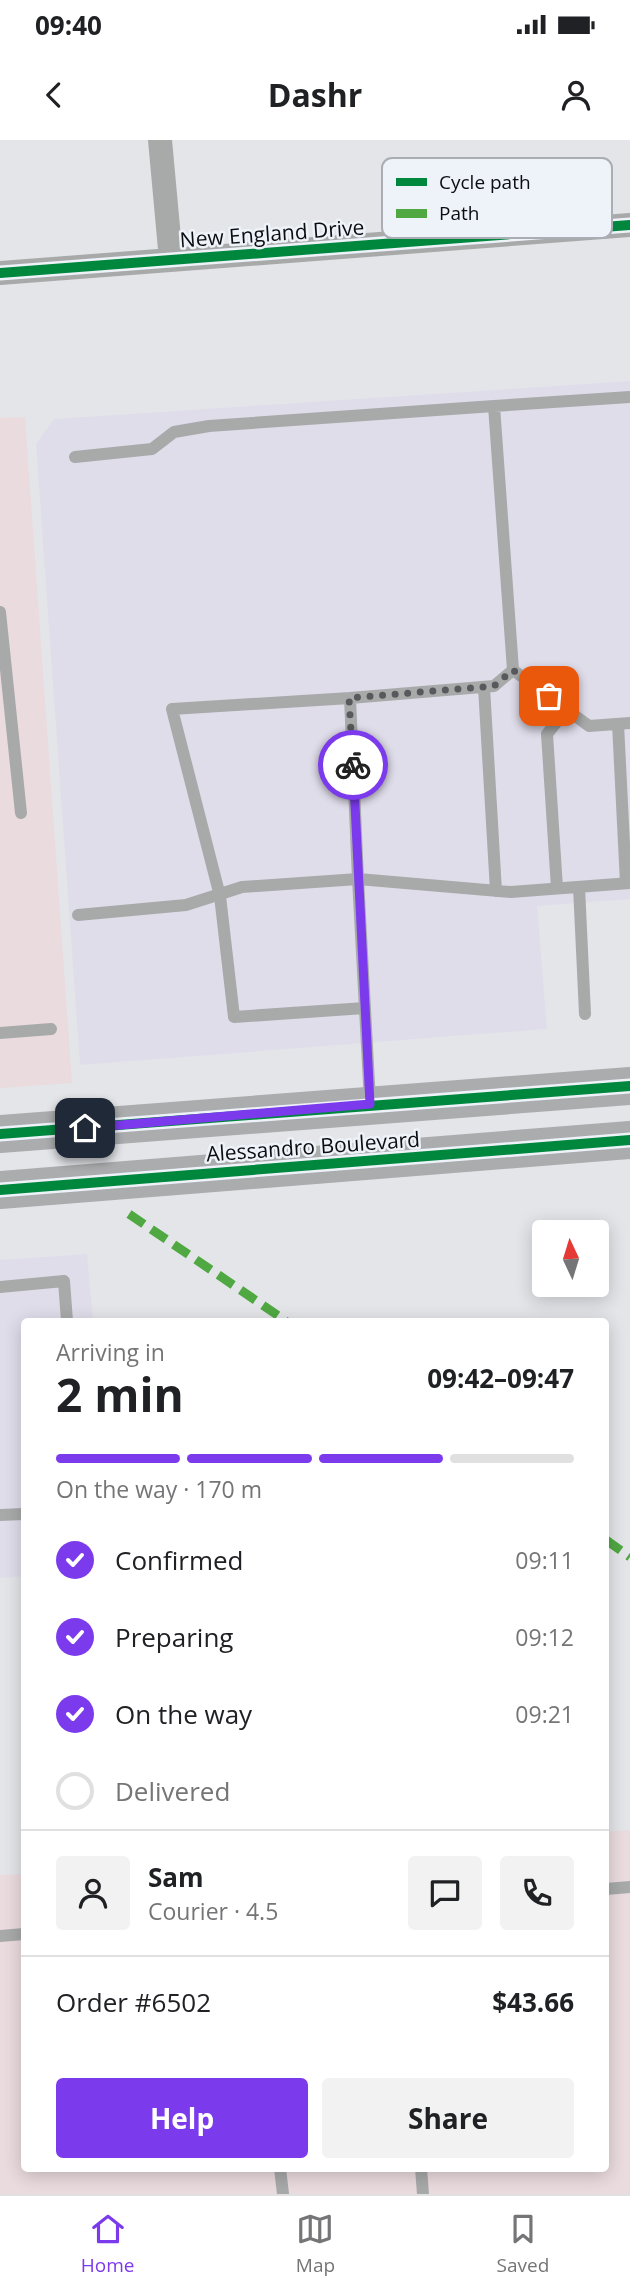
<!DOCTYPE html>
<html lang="en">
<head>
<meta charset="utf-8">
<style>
  :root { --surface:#fff; --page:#f2f2f2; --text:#202124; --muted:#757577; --line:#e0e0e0; --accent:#7c3aed }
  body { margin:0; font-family:"Open Sans",sans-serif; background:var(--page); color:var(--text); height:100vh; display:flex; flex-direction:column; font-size:26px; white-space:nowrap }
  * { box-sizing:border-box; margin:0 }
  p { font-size:23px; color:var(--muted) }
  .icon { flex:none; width:38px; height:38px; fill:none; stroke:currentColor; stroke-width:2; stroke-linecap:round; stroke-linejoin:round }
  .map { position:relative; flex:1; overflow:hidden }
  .drawer { position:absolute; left:21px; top:1178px; width:588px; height:854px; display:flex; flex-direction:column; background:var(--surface); border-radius:7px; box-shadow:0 4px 18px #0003 }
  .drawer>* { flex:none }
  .needle { width:46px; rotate:356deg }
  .buttons { position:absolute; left:532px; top:1080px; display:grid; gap:14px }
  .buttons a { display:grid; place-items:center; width:77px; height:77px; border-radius:7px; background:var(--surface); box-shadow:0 4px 18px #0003; font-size:35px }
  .pin { position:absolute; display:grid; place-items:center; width:60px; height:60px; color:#fff; margin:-30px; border-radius:14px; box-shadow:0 4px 10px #0006 }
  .courier { position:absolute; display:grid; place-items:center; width:70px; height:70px; margin:-35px; border:5px solid #7c3aed; border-radius:50%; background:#fff; color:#222; box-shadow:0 2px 9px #0007 }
  .summary em { font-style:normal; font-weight:700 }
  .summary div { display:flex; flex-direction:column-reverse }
  .summary { display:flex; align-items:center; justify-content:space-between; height:119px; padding:0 35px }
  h1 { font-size:46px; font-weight:700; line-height:52px }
  .bar { display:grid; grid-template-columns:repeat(4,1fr); gap:10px 7px; align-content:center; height:84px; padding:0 35px }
  .bar i { height:9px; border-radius:5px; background:var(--line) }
  .bar .current { background:var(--accent) }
  .bar p { grid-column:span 4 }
  .line { display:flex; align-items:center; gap:18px; padding:0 35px; border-top:2px solid var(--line) }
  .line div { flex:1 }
  .round { display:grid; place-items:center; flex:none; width:74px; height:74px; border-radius:7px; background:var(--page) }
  ol { padding:0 35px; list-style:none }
  li { display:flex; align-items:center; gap:21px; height:77px }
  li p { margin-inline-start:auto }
  li .icon { padding:7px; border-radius:50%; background:var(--accent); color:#fff; stroke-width:4 }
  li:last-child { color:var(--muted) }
  li i { width:38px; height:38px; border:4px solid var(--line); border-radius:50% }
  .button { display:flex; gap:14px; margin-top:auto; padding:14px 35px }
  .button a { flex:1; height:80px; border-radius:7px; background:var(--accent); color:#fff; font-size:28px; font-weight:700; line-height:80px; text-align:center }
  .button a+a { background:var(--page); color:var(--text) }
  .status { display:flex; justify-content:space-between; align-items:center; height:49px; padding:0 35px; background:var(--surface); direction:ltr }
  .status svg { height:19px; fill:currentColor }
  header { display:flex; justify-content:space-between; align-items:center; height:91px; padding:0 35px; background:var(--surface); font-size:32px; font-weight:700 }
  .tab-bar { display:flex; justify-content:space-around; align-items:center; height:98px; border-top:2px solid var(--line); background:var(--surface); font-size:19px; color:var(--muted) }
  .tab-bar a { display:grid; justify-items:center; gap:4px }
  .tab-bar .current { color:var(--accent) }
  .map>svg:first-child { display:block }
  .commercial { fill:#e0ddeb }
  .industrial { fill:#eadbde }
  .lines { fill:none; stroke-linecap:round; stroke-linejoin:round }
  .lane { stroke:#a8aaaa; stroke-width:12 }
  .street { stroke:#a8aaaa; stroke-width:24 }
  .primary { stroke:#aaacae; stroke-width:38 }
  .quiet { stroke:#50a842; stroke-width:9; stroke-dasharray:18 9; stroke-linecap:butt }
  .cycleway-casing { stroke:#eef2f9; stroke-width:15 }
  .cycleway { stroke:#00873e; stroke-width:10 }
  .done { stroke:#58595c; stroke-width:7; stroke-dasharray:0 12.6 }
  .route { stroke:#7c3aed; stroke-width:9 }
  .labels { text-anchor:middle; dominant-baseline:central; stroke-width:5; stroke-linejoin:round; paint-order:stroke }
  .street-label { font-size:21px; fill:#0c0d10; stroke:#eef2f9 }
  .key { fill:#eef2f9; stroke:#aaadb3; stroke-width:2 }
  .key-label { font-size:19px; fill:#0c0d10 }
</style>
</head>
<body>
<div class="status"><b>09:40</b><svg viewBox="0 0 49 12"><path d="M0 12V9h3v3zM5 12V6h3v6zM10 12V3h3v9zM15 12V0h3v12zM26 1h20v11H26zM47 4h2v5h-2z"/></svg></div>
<header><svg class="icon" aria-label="back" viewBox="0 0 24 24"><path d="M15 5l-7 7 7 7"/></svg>Dashr<svg class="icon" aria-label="person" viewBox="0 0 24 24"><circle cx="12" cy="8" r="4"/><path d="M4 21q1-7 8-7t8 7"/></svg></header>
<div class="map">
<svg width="630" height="2054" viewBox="0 0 630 2054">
  <rect width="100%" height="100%" fill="#e4e5e9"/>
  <path class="commercial" d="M630 241V759L537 766 547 889 80 925 36 304 54 279Z
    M87 1114 93 1181H24V1436L0 1438V1120Z"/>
  <path class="industrial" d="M25 277 72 943 0 948V278Z
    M630 1690V2054H0V1735L24 1734V2028H606V1692Z"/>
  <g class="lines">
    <path class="lane" d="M630 257 494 266 513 530 589 586 630 583
      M75 317 152 309 174 292 209 286 494 266
      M0 472 21 673
      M484 547 496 751
      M350 558 172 569 220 756 234 877 365 868
      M618 584 626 743
      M579 747 585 874
      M557 748 547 594 567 569
      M78 775 186 765 242 747 358 739 350 558 494 546 513 530
      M0 893 51 889
      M370 962 358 739 511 752 630 743
      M0 1147 64 1141 67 1181
      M0 1375 24 1374
      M606 1749 630 1747
      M0 1796 24 1794
      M280 2028 283 2054
      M421 2028 423 2054"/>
    <path class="street" d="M160 0 171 120
      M0 133 630 85"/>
    <path class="primary" d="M0 994 630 946
      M0 1050 630 1000"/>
    <path class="quiet" d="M129 1074 286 1181
      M606 1400 630 1417"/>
    <defs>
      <path id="cycleway" d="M0 133 630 85
        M0 994 630 946
        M0 1050 630 1000"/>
    </defs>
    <use href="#cycleway" class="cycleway-casing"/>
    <use href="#cycleway" class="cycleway"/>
  </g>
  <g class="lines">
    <path class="done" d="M353 625 349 558 494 546 513 530 549 556"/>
    <path class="route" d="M85 988 370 964 353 625"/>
  </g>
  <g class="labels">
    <g class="street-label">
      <text transform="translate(272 93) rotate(-4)">New England Drive</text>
      <text transform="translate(313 1006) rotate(-4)">Alessandro Boulevard</text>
    </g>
  </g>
  <rect x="382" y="18" width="230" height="80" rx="10" class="key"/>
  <rect x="396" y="38" width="31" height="8" fill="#00873e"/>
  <rect x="396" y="69" width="31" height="9" fill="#50a842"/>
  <g class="key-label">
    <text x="439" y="49">Cycle path</text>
    <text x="439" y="80">Path</text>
  </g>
</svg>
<div class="buttons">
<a><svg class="needle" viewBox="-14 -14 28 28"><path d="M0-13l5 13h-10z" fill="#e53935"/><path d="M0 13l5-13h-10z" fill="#757577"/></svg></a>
</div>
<div class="pin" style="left:549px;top:556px;background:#ea580c"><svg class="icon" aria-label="bag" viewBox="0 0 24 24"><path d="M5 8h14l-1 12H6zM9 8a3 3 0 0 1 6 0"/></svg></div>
<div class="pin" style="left:85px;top:988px;background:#1f2937"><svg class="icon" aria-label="home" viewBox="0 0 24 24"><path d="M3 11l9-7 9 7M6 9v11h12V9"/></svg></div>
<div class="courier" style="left:353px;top:625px"><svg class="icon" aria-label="bike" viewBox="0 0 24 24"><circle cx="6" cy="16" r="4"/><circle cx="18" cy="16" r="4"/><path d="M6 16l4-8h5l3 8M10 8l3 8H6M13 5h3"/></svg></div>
<section class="drawer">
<div class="summary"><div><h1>2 min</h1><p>Arriving in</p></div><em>09:42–09:47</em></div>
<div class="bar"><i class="current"></i><i class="current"></i><i class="current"></i><i></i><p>On the way · 170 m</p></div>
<ol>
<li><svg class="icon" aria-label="check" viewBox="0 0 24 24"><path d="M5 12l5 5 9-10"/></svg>Confirmed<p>09:11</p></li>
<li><svg class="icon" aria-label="check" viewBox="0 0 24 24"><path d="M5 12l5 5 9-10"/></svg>Preparing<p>09:12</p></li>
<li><svg class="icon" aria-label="check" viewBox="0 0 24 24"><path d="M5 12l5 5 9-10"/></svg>On the way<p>09:21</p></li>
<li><i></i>Delivered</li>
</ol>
<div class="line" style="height:126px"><a class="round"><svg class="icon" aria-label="person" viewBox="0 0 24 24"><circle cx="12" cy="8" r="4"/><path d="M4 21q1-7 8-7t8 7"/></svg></a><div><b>Sam</b><p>Courier · 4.5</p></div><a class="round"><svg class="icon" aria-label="chat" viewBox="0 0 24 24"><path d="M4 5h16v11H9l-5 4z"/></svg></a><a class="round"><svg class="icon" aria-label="phone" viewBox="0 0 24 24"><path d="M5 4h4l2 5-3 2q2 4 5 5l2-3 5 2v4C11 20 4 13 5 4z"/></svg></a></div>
<div class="line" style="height:91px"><div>Order #6502</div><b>$43.66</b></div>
<div class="button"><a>Help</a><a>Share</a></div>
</section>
</div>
<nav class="tab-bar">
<a class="current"><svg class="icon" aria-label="home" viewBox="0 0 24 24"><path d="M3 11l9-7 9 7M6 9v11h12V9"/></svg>Home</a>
<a><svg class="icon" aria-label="map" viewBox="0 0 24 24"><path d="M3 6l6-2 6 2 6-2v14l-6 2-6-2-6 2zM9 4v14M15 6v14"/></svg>Map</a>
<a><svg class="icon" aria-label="saved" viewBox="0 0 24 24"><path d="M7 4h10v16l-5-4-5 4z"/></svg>Saved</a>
</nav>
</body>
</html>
